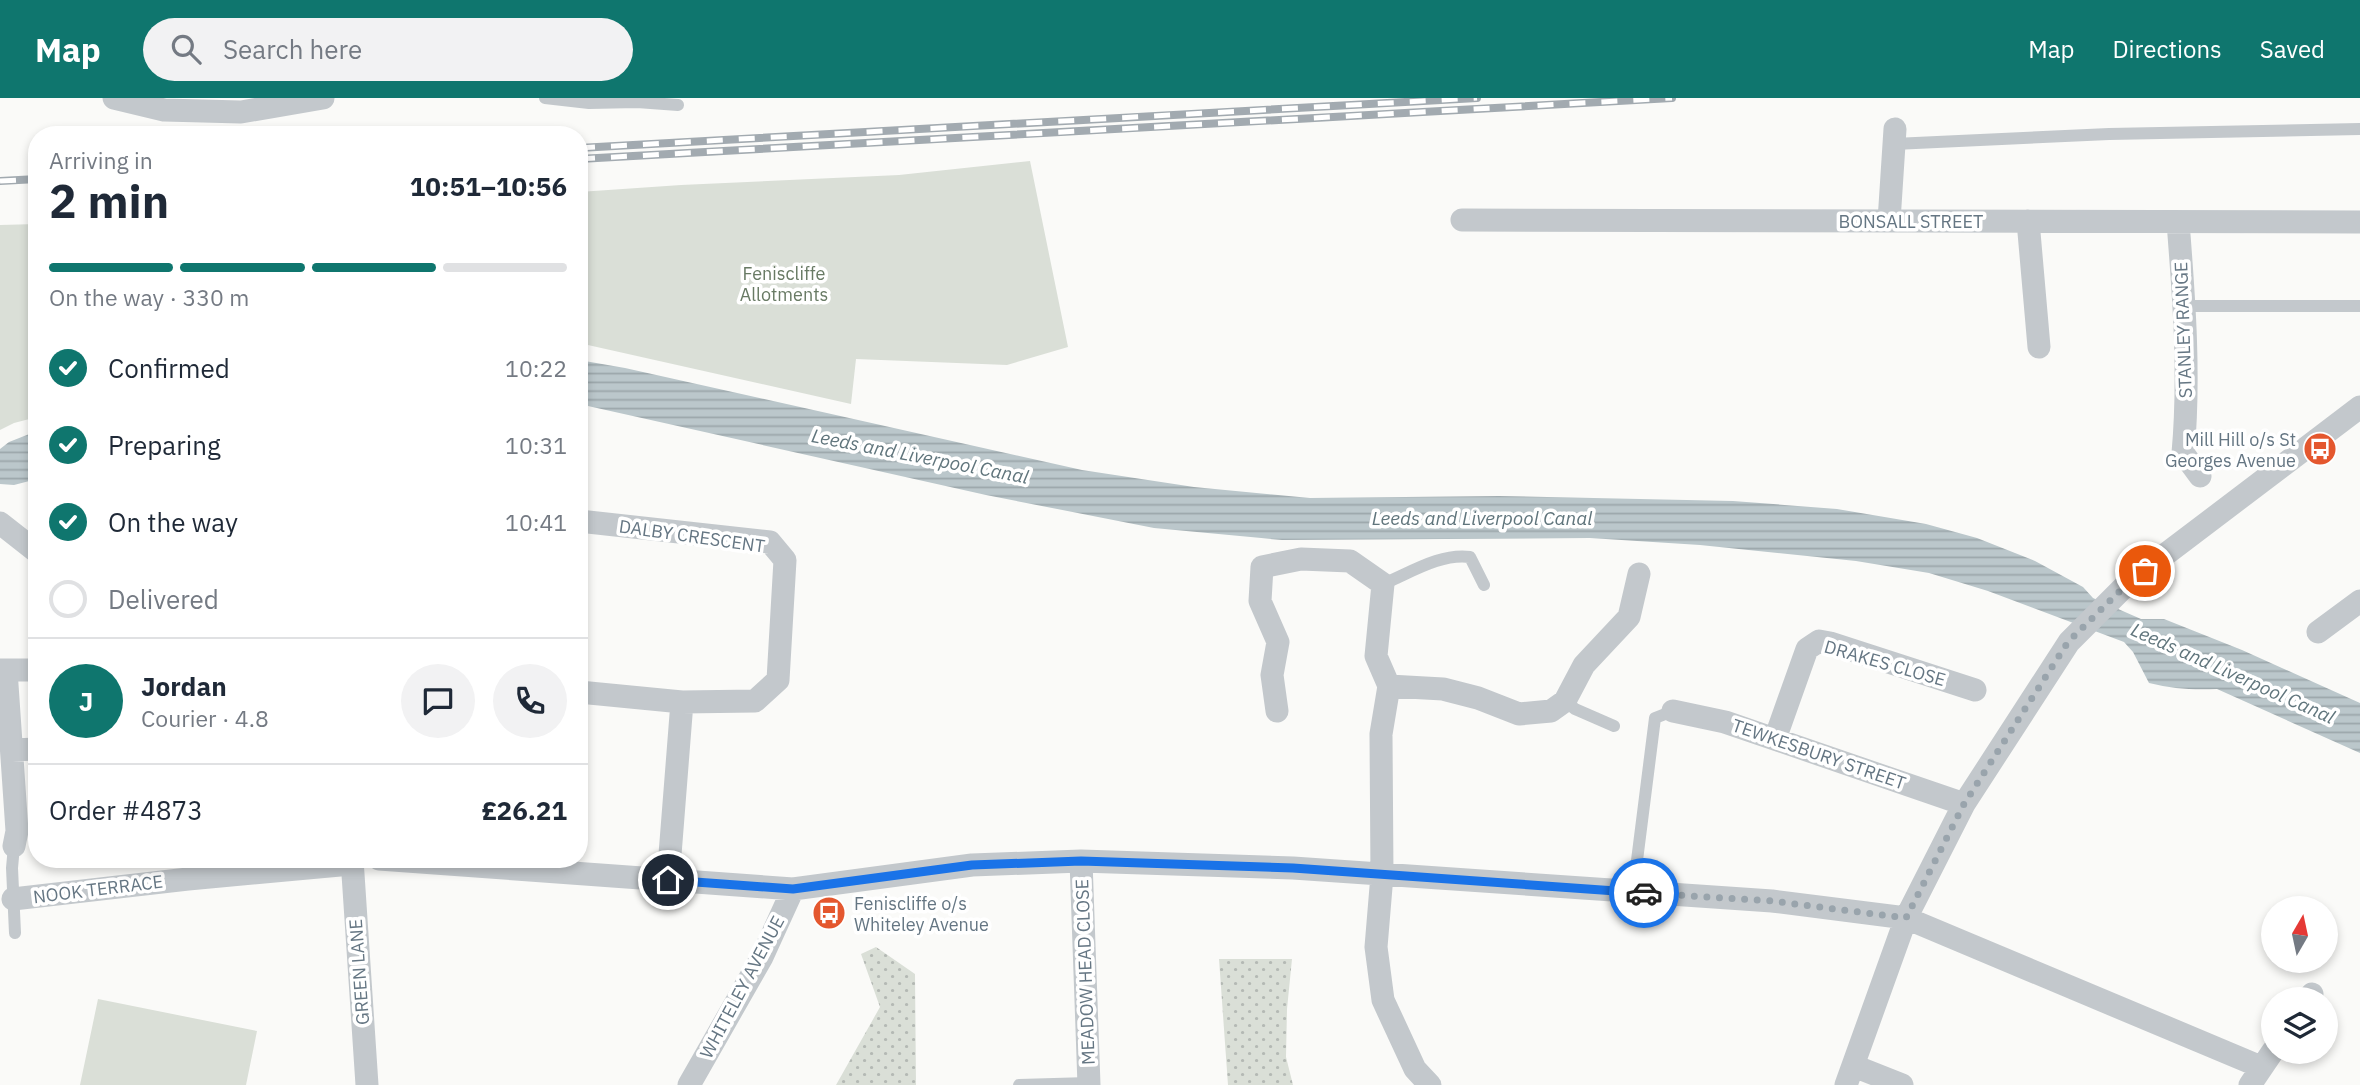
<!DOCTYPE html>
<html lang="en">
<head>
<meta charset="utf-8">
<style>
  :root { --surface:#fff; --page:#f2f2f3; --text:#1f2937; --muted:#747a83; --line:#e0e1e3; --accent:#0f766e }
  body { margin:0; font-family:"IBM Plex Sans",sans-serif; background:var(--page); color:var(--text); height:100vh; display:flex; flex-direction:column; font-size:26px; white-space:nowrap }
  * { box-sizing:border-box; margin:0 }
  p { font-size:23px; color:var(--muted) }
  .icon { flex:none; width:38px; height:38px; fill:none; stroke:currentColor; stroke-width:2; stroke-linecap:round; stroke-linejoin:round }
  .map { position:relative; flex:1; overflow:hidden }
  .panel { position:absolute; left:28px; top:28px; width:560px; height:742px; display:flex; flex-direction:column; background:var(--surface); border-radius:28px; box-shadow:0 4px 10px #0003 }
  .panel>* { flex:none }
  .needle { width:46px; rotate:9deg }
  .tools { position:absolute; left:2261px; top:798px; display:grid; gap:14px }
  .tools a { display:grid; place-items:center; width:77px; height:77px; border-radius:50%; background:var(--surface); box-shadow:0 4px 10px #0003; font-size:35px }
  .pin { position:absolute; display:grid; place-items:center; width:60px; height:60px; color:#fff; margin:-30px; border:4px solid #fff; border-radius:50%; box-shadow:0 2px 7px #0007 }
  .courier { position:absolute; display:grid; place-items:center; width:70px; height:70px; margin:-35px; border:5px solid #1a73e8; border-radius:50%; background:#fff; color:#222; box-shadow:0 2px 9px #0007 }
  .headline em { font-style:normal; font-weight:700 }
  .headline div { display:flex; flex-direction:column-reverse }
  .headline { display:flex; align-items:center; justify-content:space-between; height:119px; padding:0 21px }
  h1 { font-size:46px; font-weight:700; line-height:52px }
  .bar { display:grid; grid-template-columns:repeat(4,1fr); gap:10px 7px; align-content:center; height:84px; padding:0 21px }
  .bar i { height:9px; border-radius:5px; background:var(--line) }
  .bar .current { background:var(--accent) }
  .bar p { grid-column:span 4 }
  .line { display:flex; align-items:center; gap:18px; padding:0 21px; border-top:2px solid var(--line) }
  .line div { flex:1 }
  .round { display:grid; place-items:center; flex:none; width:74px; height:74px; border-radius:37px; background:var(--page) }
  ol { padding:0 21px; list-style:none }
  li { display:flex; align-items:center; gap:21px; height:77px }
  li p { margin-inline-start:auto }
  li .icon { padding:7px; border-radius:50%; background:var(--accent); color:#fff; stroke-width:4 }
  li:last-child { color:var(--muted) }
  li i { width:38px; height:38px; border:4px solid var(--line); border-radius:50% }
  header { display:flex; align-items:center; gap:42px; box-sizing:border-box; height:98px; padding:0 35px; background:var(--accent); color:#fff }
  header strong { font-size:33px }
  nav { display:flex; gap:38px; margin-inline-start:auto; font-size:24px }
  .search { width:490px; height:63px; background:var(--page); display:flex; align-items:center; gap:18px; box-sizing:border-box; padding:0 24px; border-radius:38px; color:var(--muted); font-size:26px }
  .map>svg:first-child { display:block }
  .grass { fill:url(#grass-dots) }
  .garden { fill:#dadfd7 }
  .water { fill:url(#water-rules) }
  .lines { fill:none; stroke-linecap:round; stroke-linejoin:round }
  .lane { stroke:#c3c8cc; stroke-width:12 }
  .street { stroke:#c3c8cc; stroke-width:23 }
  .rail-casing { stroke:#a2aab0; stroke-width:8 }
  .rail { stroke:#fff; stroke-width:5; stroke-dasharray:16; stroke-linecap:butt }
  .done { stroke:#99a4ac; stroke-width:7; stroke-dasharray:0 12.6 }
  .route { stroke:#1a73e8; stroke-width:9 }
  .labels { text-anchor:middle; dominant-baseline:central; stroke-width:7; stroke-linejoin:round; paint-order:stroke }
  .street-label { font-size:18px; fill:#657683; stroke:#fff }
  .park-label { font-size:18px; fill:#687a64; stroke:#fff }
  .poi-label { font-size:18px; fill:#657683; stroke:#fff; text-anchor:end }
  .water-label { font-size:19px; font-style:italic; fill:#60757c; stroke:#fff }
</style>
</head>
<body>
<header>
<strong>Map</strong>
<div class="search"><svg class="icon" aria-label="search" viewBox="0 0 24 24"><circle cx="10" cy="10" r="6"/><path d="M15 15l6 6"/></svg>Search here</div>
<nav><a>Map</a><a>Directions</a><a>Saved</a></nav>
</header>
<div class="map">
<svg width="2360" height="987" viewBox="0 0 2360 987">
  <defs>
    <pattern id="grass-dots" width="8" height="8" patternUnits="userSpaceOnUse" patternTransform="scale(1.75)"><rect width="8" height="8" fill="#dadfd7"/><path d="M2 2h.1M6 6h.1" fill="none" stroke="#b4b9b4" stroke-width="1.8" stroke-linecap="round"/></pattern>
    <pattern id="water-rules" width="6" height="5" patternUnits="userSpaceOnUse" patternTransform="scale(1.75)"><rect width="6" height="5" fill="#bbc7cb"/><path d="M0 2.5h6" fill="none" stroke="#9ca6aa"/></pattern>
  </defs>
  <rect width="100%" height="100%" fill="#fafaf8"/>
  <path class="grass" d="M876 849 915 876 916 987H836L880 909 861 856Z
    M1219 861H1292L1287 911 1286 959 1293 987H1228Z"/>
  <path class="garden" d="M1030 63 1068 249 1007 267 856 261 851 306 579 245V94L681 87 899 77Z
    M37 126V319L14 325 0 332V127Z
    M98 901 257 933 246 987H80Z"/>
  <path class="water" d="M579 262 625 270 1082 372 1194 389 1310 400 1499 398 1733 403 1837 411 1926 426 1977 440 2035 463 2083 489 2093 500 2141 521H2164L2242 552 2360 605V655L2217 591C2193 592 2173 591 2149 585L2133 554 2124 544 1988 493 1929 475 1856 463 1700 447 1590 440 1282 442 1154 430 986 397 579 306Z
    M37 333V381L14 387 0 386V351L9 344Z"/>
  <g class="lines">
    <path class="lane" d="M545 0 589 5 637 4 678 7
      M1894 46 2109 36 2360 31
      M2184 208H2360
      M1383 486C1410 475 1440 455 1470 459L1484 487
      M1565 603 1575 611 1614 628
      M14 748 12 770 15 835
      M1633 794 1655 620 1673 613
      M1019 987 1089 985"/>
    <path class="street" d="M114 0 164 12 241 14 323 0
      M1462 122 2360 124
      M1889 123 1895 31
      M2028 123 2039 249
      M2178 124C2184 200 2190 278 2183 355L2200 378
      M579 423 770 444 785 462 778 582 755 603 682 604 579 594
      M0 425 37 454
      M2318 534 2360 503
      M0 572H37
      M6 572 17 733 14 748
      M1389 588 1443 591 1478 600 1519 616 1551 613 1565 603 1584 567 1629 519 1639 476
      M1277 613 1272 577 1278 544 1260 503 1262 469 1301 461 1350 463 1383 486 1376 558 1389 588 1381 636 1382 777 1376 849 1383 902 1415 971 1430 987
      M1673 613 1725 624 1964 706
      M1775 641 1807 551 1819 543 1830 545 1975 592
      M12 652 37 651
      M352 761 367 987
      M379 761 793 791 972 767 1081 763 1293 770 1772 803 1906 820 2261 969
      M1081 763 1089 987
      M668 782 682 604
      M13 801 188 781 340 767 348 761
      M2309 901 2312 896
      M1854 968 1902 987
      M689 987 762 859 793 791
      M1846 987 1906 820 1964 706 2069 544 2129 484 2360 309
      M2250 987 2273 953"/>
    <defs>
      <path id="rail" d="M579 50 1477 0
        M579 61 1672 0
        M0 83 37 81"/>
    </defs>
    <use href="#rail" class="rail-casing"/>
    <use href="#rail" class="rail"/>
  </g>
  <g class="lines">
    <path class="done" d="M1644 795 1772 803 1906 820 1964 706 2068 544 2129 484 2145 473"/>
    <path class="route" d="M668 782 793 791 972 767 1081 763 1293 770 1644 795"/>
  </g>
  <defs>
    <symbol id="bus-disc" viewBox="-11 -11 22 22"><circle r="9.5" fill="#e4572e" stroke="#fff"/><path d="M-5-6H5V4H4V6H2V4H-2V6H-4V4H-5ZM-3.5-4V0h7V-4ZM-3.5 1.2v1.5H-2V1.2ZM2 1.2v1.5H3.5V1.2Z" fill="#fff"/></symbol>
  </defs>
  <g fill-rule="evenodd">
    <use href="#bus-disc" x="2301" y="332" width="38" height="38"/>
    <use href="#bus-disc" x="810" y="796" width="38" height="38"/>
  </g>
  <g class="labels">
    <g class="street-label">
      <text x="1911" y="123">BONSALL STREET</text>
      <text transform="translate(2183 232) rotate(-92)">STANLEY RANGE</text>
      <text transform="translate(692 438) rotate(8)">DALBY CRESCENT</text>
      <text transform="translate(1885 565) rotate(16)">DRAKES CLOSE</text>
      <text transform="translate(1819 656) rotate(19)">TEWKESBURY STREET</text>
      <text transform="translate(98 791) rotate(-7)">NOOK TERRACE</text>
      <text transform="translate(359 874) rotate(-94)">GREEN LANE</text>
      <text transform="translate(1085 874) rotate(-92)">MEADOW HEAD CLOSE</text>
      <text transform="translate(742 889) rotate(-62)">WHITELEY AVENUE</text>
    </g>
    <g class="park-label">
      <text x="784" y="175">Feniscliffe<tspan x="784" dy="21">Allotments</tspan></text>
    </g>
    <g class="poi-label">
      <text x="2296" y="341">Mill Hill o/s St<tspan x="2296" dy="21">Georges Avenue</tspan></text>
      <text x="854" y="805" text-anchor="start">Feniscliffe o/s<tspan x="854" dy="21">Whiteley Avenue</tspan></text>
    </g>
    <g class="water-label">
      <text transform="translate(920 358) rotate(11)">Leeds and Liverpool Canal</text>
      <text x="1482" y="420">Leeds and Liverpool Canal</text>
      <text transform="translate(2233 575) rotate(24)">Leeds and Liverpool Canal</text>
    </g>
  </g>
</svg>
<div class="tools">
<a><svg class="needle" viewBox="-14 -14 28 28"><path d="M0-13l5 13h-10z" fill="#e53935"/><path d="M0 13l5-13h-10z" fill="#747a83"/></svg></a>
<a><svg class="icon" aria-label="layers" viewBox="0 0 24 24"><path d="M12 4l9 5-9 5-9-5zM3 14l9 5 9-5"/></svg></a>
</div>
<div class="pin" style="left:2145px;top:473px;background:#ea580c"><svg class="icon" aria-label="bag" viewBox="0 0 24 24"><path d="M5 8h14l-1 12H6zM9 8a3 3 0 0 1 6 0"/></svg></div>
<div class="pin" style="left:668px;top:782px;background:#1f2937"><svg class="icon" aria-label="home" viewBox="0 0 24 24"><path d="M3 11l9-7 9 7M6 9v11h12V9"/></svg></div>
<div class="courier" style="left:1644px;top:795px"><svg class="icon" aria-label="car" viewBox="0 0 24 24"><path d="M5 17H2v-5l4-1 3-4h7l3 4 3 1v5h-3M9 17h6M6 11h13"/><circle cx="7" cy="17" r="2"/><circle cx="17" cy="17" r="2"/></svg></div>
<section class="panel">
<div class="headline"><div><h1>2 min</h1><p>Arriving in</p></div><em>10:51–10:56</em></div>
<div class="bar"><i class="current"></i><i class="current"></i><i class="current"></i><i></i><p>On the way · 330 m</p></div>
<ol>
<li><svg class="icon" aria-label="check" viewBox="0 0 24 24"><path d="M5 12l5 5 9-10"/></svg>Confirmed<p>10:22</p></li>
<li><svg class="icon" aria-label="check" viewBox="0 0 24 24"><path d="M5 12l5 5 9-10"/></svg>Preparing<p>10:31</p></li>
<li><svg class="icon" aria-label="check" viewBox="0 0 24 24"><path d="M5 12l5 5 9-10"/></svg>On the way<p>10:41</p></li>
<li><i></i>Delivered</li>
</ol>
<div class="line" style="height:126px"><b class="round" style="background:var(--accent);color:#fff">J</b><div><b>Jordan</b><p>Courier · 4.8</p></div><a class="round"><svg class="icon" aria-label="chat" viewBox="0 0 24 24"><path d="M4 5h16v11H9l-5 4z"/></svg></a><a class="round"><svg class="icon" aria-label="phone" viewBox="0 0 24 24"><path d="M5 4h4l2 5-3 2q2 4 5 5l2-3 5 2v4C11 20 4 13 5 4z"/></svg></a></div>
<div class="line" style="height:91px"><div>Order #4873</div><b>£26.21</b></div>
</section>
</div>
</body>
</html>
